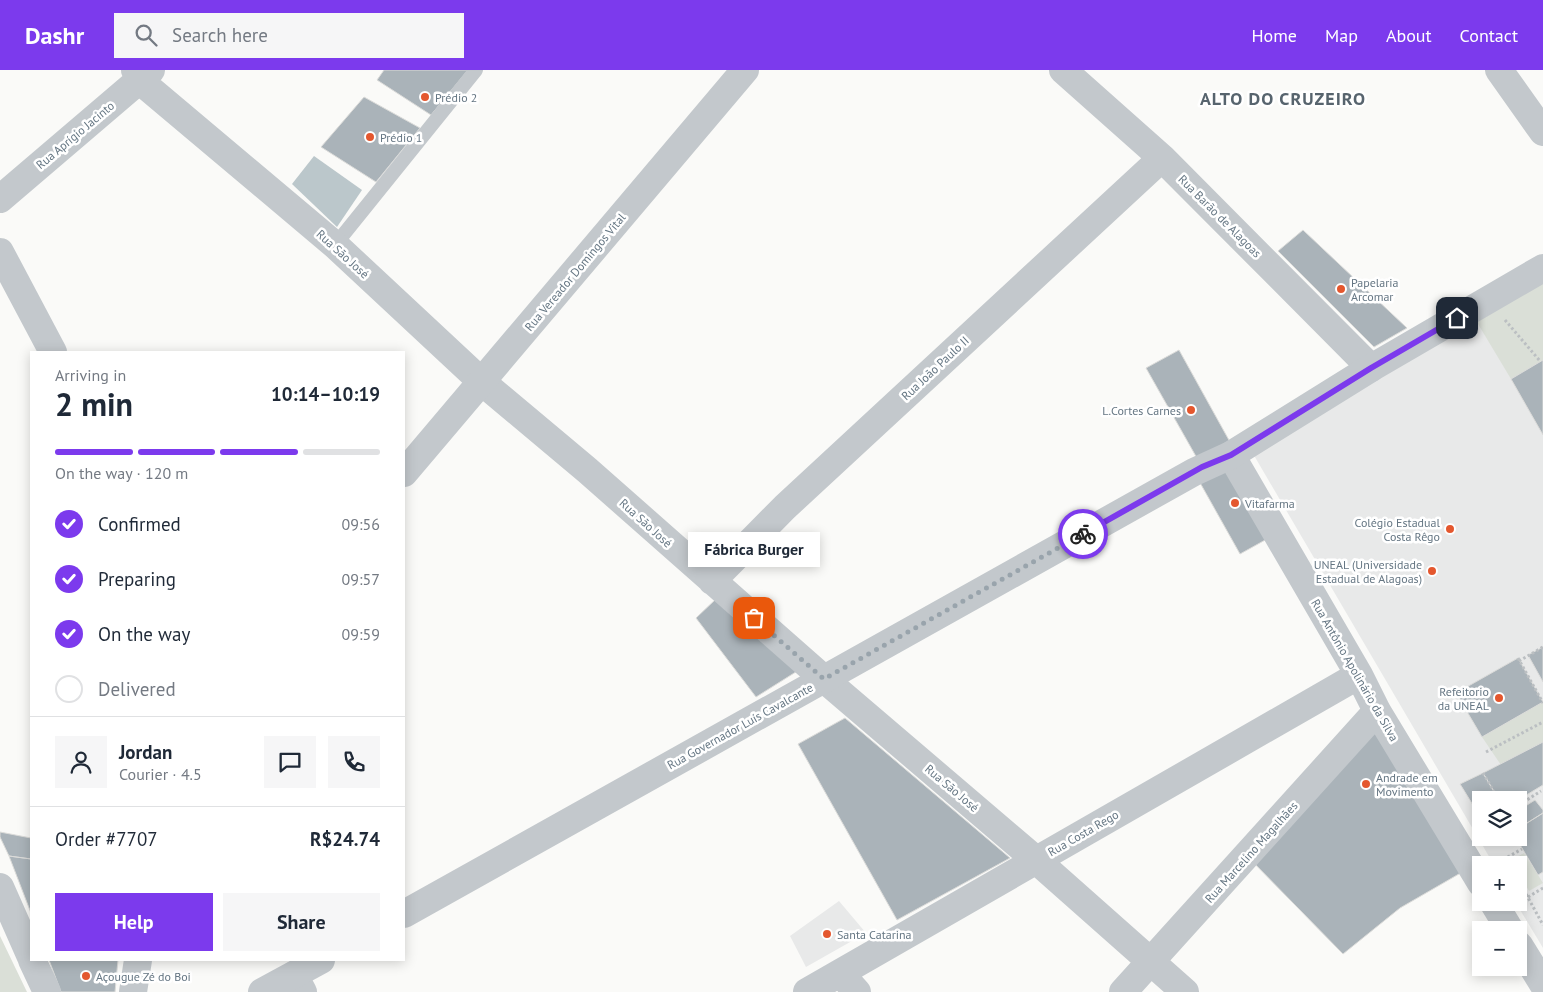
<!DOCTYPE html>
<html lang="en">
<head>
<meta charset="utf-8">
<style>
  :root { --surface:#fff; --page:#f6f6f7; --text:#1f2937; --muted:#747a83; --line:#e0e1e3; --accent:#7c3aed }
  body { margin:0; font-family:"PT Sans",sans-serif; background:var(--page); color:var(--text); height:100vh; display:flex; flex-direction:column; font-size:19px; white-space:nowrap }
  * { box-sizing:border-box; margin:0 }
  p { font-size:16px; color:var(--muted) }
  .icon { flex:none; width:28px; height:28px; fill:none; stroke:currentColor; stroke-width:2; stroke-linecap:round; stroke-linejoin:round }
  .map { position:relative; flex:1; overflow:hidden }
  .side { position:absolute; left:30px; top:281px; width:375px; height:610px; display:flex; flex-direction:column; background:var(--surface); border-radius:0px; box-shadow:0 2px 12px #0003 }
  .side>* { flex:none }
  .tools { position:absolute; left:1472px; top:721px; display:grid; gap:10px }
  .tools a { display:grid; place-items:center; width:55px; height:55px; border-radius:0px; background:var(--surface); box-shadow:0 2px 12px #0003; font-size:25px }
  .pin { position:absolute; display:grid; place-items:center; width:42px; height:42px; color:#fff; margin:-21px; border-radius:10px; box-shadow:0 2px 8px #0006 }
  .courier { position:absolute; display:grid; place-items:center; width:50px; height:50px; margin:-25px; border:4px solid #7c3aed; border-radius:50%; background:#fff; color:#222; box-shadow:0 1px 6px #0007 }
  .bubble { position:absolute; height:35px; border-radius:0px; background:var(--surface); box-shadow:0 2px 12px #0003; font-size:16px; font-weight:700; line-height:35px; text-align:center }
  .head em { font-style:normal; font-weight:700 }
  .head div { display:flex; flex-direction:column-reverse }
  .head { display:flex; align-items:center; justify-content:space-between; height:85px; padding:0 25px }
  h1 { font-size:32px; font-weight:700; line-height:38px }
  .bar { display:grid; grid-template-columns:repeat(4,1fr); gap:8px 5px; align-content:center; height:60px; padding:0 25px }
  .bar i { height:6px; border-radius:4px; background:var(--line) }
  .bar .current { background:var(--accent) }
  .bar p { grid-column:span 4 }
  .line { display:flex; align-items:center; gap:12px; padding:0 25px; border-top:1px solid var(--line) }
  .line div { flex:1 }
  .round { display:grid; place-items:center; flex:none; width:52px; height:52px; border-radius:0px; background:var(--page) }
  ol { padding:0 25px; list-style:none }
  li { display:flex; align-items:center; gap:15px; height:55px }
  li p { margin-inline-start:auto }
  li .icon { padding:5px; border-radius:50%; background:var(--accent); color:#fff; stroke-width:4 }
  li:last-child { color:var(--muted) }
  li i { width:28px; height:28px; border:2px solid var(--line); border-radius:50% }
  .button { display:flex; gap:10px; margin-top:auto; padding:10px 25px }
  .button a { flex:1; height:58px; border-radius:0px; background:var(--accent); color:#fff; font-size:20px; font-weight:700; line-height:58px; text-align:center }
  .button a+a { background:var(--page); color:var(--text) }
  header { display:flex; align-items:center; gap:30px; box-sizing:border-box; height:70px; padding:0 25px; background:var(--accent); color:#fff }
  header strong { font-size:24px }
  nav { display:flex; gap:28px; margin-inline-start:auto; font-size:18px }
  .search { width:350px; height:45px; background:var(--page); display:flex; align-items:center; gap:12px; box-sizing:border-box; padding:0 18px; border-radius:0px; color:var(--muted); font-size:19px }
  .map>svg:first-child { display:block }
  .built { fill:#e8e9e9; fill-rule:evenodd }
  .green { fill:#dadfd7 }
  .water { fill:#bbc7cb }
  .building { fill:#aab3b9; stroke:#dcdcda }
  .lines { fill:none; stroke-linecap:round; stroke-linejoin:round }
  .path { stroke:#bbbfc2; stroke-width:3; stroke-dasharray:2.5 2.5; stroke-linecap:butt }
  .service { stroke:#c3c8cc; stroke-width:14 }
  .minor { stroke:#c3c8cc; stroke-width:28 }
  .tertiary { stroke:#c3c8cc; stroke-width:28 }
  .done { stroke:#99a4ac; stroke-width:5; stroke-dasharray:0 9 }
  .route { stroke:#7c3aed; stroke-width:6 }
  .poi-dot { fill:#e4572e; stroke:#fff; stroke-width:2 }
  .labels { text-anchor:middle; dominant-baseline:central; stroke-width:5; stroke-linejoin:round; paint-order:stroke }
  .poi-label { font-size:12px; fill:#657683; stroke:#fff; text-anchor:start }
  .street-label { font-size:12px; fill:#657683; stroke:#fff }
  .district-label { font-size:18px; font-weight:bold; letter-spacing:1px; fill:#57646e; stroke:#fff }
</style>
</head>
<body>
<header>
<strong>Dashr</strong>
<div class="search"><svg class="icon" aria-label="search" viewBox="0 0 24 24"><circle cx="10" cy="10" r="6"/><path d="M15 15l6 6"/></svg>Search here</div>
<nav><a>Home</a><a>Map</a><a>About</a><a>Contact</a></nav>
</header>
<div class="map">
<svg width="1543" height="922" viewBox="0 0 1543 922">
  <rect width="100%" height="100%" fill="#fafaf8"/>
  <path class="built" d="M1543 209V878L1516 833 1519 832V795H1494L1252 382ZM1481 730H1519V768H1481Z
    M839 831 866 863 806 897 790 866Z"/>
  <path class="green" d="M1543 209V290L1511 309 1475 249Z
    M1543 632V672L1501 695 1482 667Z
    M1524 783 1543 813 1529 821 1519 803V795H1514L1511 790Z
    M0 866 27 922H0Z"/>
  <path class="water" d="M314 86 362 120 337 157 292 114Z"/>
  <path class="building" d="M384 0H468L431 45 377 10Z
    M364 27 420 58 376 112 321 77Z
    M1303 160 1407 258 1374 277 1278 181Z
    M1179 280 1235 381 1202 397 1146 298Z
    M1543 290V365L1511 309Z
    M1231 385 1276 464 1240 484 1194 402Z
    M717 528 799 600 756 627 696 548Z
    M1543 577V612L1528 585Z
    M1518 588 1543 632 1482 667 1456 623Z
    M1377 641 1471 797 1400 838 1343 884 1247 786Z
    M845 648 1010 788 897 850 798 674Z
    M1543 672V715L1518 730H1499L1483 703Z
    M1483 703 1499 730H1481V748L1460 714Z
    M1535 730 1543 740V743L1519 758V740Z
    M1543 743V802L1538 805 1516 768H1519V758Z
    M0 762 31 768V789L9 786 0 767Z
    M9 786 31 789V843Z
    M49 890H118L115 922H61Z"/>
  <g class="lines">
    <path class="path" d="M1505 250 1540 291
      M1518 588 1543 633
      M1519 591 1543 577
      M1486 682 1543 652
      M1483 703 1499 730
      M1519 735 1541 721
      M1510 795 1506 788 1522 779
      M1519 811 1543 855
      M1528 827 1543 818"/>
    <path class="service" d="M335 175 476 0"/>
    <path class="minor" d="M135 0 139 10 335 175 482 312 587 400 824 609 1036 790 1185 922
      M1063 0 1162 88 1371 298
      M1499 0 1543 62
      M0 129 151 0
      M0 182 53 282
      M1231 385 1359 605 1377 641 1481 813
      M712 511 785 437 1162 88
      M1493 832 1510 860
      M1519 875 1543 914
      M841 904 857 922
      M294 905 303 922
      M807 922 1359 605
      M1123 922 1377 641"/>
    <path class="tertiary" d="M404 403 745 0
      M0 817 31 887
      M404 844 1194 402 1231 385 1371 298 1543 198
      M32 890 47 922
      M133 922 138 890
      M262 922 321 890"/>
  </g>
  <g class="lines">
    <path class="done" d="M754 548 824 609 1083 464"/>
    <path class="route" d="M1083 464 1202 397 1231 385 1371 298 1457 248"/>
  </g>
  <g class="poi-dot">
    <circle cx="425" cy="27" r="5"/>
    <circle cx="370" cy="67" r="5"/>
    <circle cx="1341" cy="219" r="5"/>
    <circle cx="1191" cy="340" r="5"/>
    <circle cx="1235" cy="433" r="5"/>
    <circle cx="1450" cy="459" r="5"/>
    <circle cx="1432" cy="501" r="5"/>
    <circle cx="1499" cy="628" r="5"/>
    <circle cx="1366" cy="714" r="5"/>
    <circle cx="827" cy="864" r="5"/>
    <circle cx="86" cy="906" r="5"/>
  </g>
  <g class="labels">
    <g class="poi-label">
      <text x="435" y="27">Prédio 2</text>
      <text x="380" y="67">Prédio 1</text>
      <text x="1351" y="212">Papelaria<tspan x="1351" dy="14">Arcomar</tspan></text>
      <text x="1181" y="340" text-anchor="end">L.Cortes Carnes</text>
      <text x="1245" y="433">Vitafarma</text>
      <text x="1440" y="452" text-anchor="end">Colégio Estadual<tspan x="1440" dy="14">Costa Rêgo</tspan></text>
      <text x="1422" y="494" text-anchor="end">UNEAL (Universidade<tspan x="1422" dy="14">Estadual de Alagoas)</tspan></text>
      <text x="1489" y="621" text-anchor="end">Refeitorio<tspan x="1489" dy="14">da UNEAL</tspan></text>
      <text x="1376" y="707">Andrade em<tspan x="1376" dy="14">Movimento</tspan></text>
      <text x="837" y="864">Santa Catarina</text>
      <text x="96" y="906">Açougue Zé do Boi</text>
    </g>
    <g class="street-label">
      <text transform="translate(75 65) rotate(-40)">Rua Aprígio Jacinto</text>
      <text transform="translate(1220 146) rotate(45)">Rua Barão de Alagoas</text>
      <text transform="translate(343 184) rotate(42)">Rua São José</text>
      <text transform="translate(575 202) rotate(-50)">Rua Vereador Domingos Vital</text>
      <text transform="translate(935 298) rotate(-43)">Rua João Paulo II</text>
      <text transform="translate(646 453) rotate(42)">Rua São José</text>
      <text transform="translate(1355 600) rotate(60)">Rua Antônio Apolinário da Silva</text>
      <text transform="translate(740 656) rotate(-29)">Rua Governador Luís Cavalcante</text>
      <text transform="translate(952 718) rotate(40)">Rua São José</text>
      <text transform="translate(1083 763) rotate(-30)">Rua Costa Rego</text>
      <text transform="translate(1251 782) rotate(-48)">Rua Marcelino Magalhães</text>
    </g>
    <g class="district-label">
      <text x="1283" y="28">ALTO DO CRUZEIRO</text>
    </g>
  </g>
</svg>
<div class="tools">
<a><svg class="icon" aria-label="layers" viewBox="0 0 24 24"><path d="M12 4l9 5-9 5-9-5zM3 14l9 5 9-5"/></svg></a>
<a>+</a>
<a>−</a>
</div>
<div class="pin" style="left:754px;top:548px;background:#ea580c"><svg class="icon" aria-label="bag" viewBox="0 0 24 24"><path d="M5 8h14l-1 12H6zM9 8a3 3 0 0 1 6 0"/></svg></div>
<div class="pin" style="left:1457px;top:248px;background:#1f2937"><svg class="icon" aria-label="home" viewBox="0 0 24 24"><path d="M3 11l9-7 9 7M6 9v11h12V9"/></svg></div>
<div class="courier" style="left:1083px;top:464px"><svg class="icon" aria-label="bike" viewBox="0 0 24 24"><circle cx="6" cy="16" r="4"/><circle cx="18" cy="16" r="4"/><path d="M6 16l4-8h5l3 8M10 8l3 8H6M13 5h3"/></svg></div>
<div class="bubble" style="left:688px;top:462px;width:132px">Fábrica Burger</div>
<section class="side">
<div class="head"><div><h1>2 min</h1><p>Arriving in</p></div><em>10:14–10:19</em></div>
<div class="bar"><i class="current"></i><i class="current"></i><i class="current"></i><i></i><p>On the way · 120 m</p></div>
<ol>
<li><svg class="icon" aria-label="check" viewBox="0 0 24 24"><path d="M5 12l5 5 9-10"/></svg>Confirmed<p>09:56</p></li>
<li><svg class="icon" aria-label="check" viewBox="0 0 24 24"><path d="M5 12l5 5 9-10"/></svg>Preparing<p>09:57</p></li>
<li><svg class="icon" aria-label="check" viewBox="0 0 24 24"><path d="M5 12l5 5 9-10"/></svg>On the way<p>09:59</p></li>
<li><i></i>Delivered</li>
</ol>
<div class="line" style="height:90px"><a class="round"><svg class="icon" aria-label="person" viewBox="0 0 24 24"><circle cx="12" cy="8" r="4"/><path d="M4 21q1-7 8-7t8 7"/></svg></a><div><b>Jordan</b><p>Courier · 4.5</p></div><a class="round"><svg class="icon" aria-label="chat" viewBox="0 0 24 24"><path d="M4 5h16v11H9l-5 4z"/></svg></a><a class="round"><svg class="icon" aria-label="phone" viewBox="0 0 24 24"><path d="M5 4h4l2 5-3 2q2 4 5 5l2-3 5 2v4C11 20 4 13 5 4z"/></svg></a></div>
<div class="line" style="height:65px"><div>Order #7707</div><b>R$24.74</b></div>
<div class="button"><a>Help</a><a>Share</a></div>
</section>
</div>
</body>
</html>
